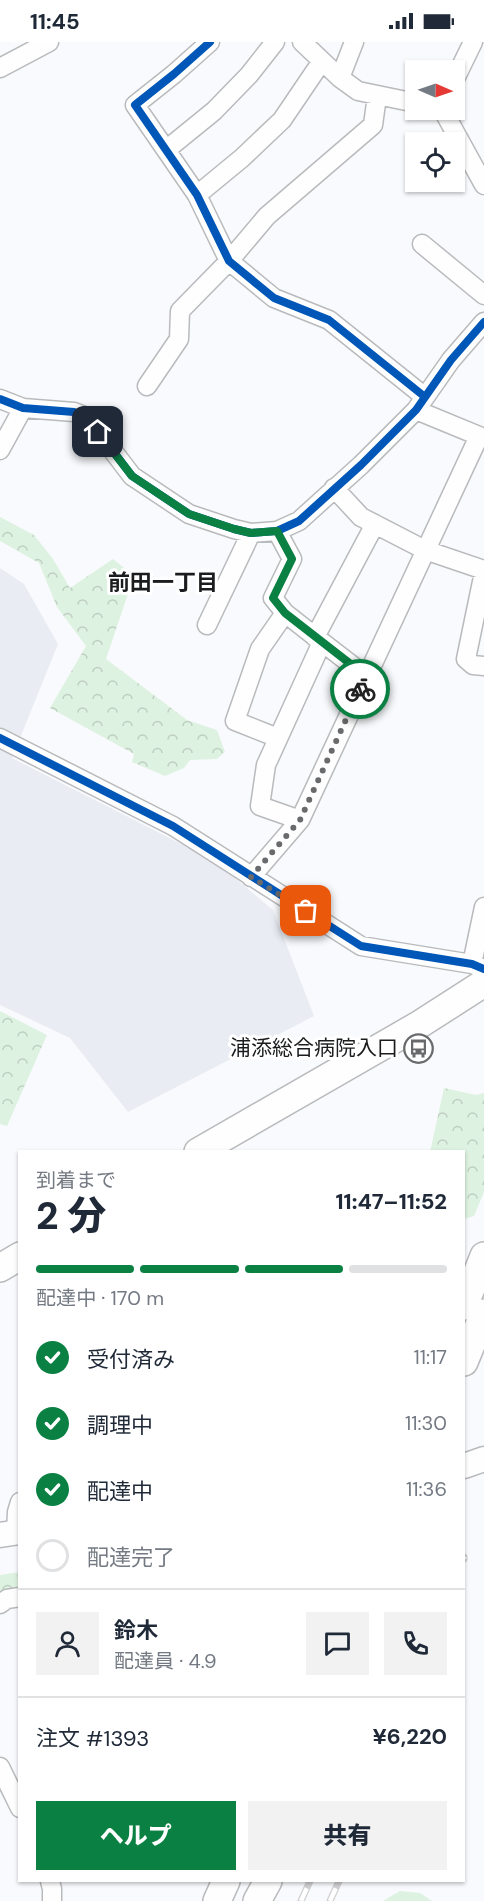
<!DOCTYPE html>
<html lang="ja">
<head>
<meta charset="utf-8">
<style>
  :root { --surface:#fff; --page:#f2f2f3; --text:#1f2937; --muted:#747a83; --line:#e0e1e3; --accent:#0b8043 }
  body { margin:0; font-family:"DM Sans","Noto Sans JP",sans-serif; background:var(--page); color:var(--text); height:100vh; display:flex; flex-direction:column; font-size:22px; white-space:nowrap }
  * { box-sizing:border-box; margin:0 }
  p { font-size:20px; color:var(--muted) }
  .icon { flex:none; width:33px; height:33px; fill:none; stroke:currentColor; stroke-width:2; stroke-linecap:round; stroke-linejoin:round }
  .map { position:relative; flex:1; overflow:hidden }
  .sheet { position:absolute; left:18px; top:1108px; width:447px; height:732px; display:flex; flex-direction:column; background:var(--surface); border-radius:0px; box-shadow:0 2px 4px #0004 }
  .sheet>* { flex:none }
  .needle { width:39px; rotate:92deg }
  .controls { position:absolute; left:405px; top:18px; display:grid; gap:12px }
  .controls a { display:grid; place-items:center; width:60px; height:60px; border-radius:0px; background:var(--surface); box-shadow:0 2px 4px #0004; font-size:30px }
  .pin { position:absolute; display:grid; place-items:center; width:51px; height:51px; color:#fff; margin:-26px; border-radius:12px; box-shadow:0 3px 9px #0006 }
  .courier { position:absolute; display:grid; place-items:center; width:60px; height:60px; margin:-30px; border:4px solid #0b8043; border-radius:50%; background:#fff; color:#222; box-shadow:0 2px 8px #0007 }
  .head em { font-style:normal; font-weight:800 }
  .head div { display:flex; flex-direction:column-reverse }
  .head { display:flex; align-items:center; justify-content:space-between; height:102px; padding:0 18px }
  h1 { font-size:39px; font-weight:800; line-height:45px }
  .bar { display:grid; grid-template-columns:repeat(4,1fr); gap:9px 6px; align-content:center; height:72px; padding:0 18px }
  .bar i { height:8px; border-radius:4px; background:var(--line) }
  .bar .current { background:var(--accent) }
  .bar p { grid-column:span 4 }
  .line { display:flex; align-items:center; gap:15px; padding:0 18px; border-top:2px solid var(--line) }
  .line div { flex:1 }
  .round { display:grid; place-items:center; flex:none; width:63px; height:63px; border-radius:0px; background:var(--page) }
  ol { padding:0 18px; list-style:none }
  li { display:flex; align-items:center; gap:18px; height:66px }
  li p { margin-inline-start:auto }
  li .icon { padding:6px; border-radius:50%; background:var(--accent); color:#fff; stroke-width:4 }
  li:last-child { color:var(--muted) }
  li i { width:33px; height:33px; border:3px solid var(--line); border-radius:50% }
  .action { display:flex; gap:12px; margin-top:auto; padding:12px 18px }
  .action a { flex:1; height:69px; border-radius:0px; background:var(--accent); color:#fff; font-size:24px; font-weight:800; line-height:69px; text-align:center }
  .action a+a { background:var(--page); color:var(--text) }
  .status { display:flex; justify-content:space-between; align-items:center; height:42px; padding:0 30px; background:var(--surface); direction:ltr }
  .status svg { height:16px; fill:currentColor }
  .map>svg:first-child { display:block }
  .built { fill:#eaecf4 }
  .green { fill:#def2e1 }
  .forest { fill:url(#forest-crowns) }
  .lines { fill:none; stroke-linecap:round; stroke-linejoin:round }
  .street-casing { stroke:#b9babc; stroke-width:21 }
  .secondary-casing { stroke:#b9babc; stroke-width:27 }
  .primary-casing { stroke:#b9babc; stroke-width:30 }
  .street { stroke:#fefeff; stroke-width:18 }
  .secondary { stroke:#fefeff; stroke-width:24 }
  .primary { stroke:#fefeff; stroke-width:27 }
  .rail-casing { stroke:#d0d0d2; stroke-width:7 }
  .rail { stroke:#fff; stroke-width:4.5; stroke-dasharray:14; stroke-linecap:butt }
  .cycleway-casing { stroke:#fff; stroke-width:11 }
  .cycleway { stroke:#0057b8; stroke-width:8 }
  .done { stroke:#696a6c; stroke-width:6; stroke-dasharray:0 10.8 }
  .route { stroke:#0b8043; stroke-width:8 }
  .labels { text-anchor:middle; dominant-baseline:central; stroke-width:6; stroke-linejoin:round; paint-order:stroke }
  .poi-label { font-size:21px; fill:#1b1c1e; stroke:#fff; text-anchor:end }
  .neighbourhood-label { font-size:22px; font-weight:bold; fill:#1b1c1e; stroke:#fff }
</style>
</head>
<body>
<div class="status"><b>11:45</b><svg viewBox="0 0 49 12"><path d="M0 12V9h3v3zM5 12V6h3v6zM10 12V3h3v9zM15 12V0h3v12zM26 1h20v11H26zM47 4h2v5h-2z"/></svg></div>
<div class="map">
<svg width="484" height="1859" viewBox="0 0 484 1859">
  <defs>
    <pattern id="forest-crowns" width="20" height="18" patternUnits="userSpaceOnUse" patternTransform="scale(1.5)"><rect width="20" height="18" fill="#def2e1"/><path d="M2 6a3 3 0 1 1 6 0M12 15a3 3 0 1 1 6 0" fill="none" stroke="#becfc1"/></pattern>
  </defs>
  <rect width="100%" height="100%" fill="#f9fafd"/>
  <path class="built" d="M0 526 24 542 58 602 12 716 215 819 273 868 314 974 128 1070 70 996 0 963Z"/>
  <path class="green" d="M400 1849 420 1851 432 1859H383Z"/>
  <path class="forest" d="M0 475 34 493 53 517 70 546 113 517 134 534 106 617 187 678 217 688 225 710 217 717 190 718 184 726 165 734 132 720 134 712 50 666 86 604 57 565 39 521 0 499Z
    M0 969 47 993 7 1084 0 1082Z
    M444 1046 476 1053 484 1051V1150L474 1174 464 1177V1110H430Z
    M19 1530V1553L0 1557V1533Z"/>
  <g class="lines">
    <defs>
      <path id="street" d="M210 0 174 32 135 63 197 153 229 219 274 256 329 278 425 355
        M302 0 340 36 358 49 416 61
        M0 26 49 0
        M340 36 354 0
        M454 39 473 0
        M445 68V72L484 143
        M166 108 214 69 249 33 275 0
        M197 153 242 116 282 78 322 19
        M422 202 484 253
        M147 344 179 297 180 269 229 219 267 174 373 83 377 54
        M0 357 23 366 74 370 87 375 132 434 189 472 234 487 251 491 277 489 299 479 361 423 416 368 451 318 484 280
        M416 368 484 396
        M0 408 23 366
        M334 446 361 475 425 508 484 528
        M277 489 292 517 273 556 285 571 260 607 235 679 278 696
        M484 530 466 617 473 623 484 624
        M285 571 322 600 266 723 260 764 300 778
        M207 583 251 491
        M315 595 375 482
        M322 600 366 634
        M0 696 173 784 361 904 472 922 484 927
        M251 835 300 778 479 394
        M472 922 484 865
        M16 1491 17 1470 20 1460
        M0 1562 7 1557 20 1555
        M0 1725 20 1766
        M50 1839 52 1847V1859"/>
      <path id="secondary" d="M464 1424 484 1417
        M0 1493 20 1490"/>
      <path id="primary" d="M198 1110 417 984 484 941
        M0 1226 20 1214
        M464 1264 484 1214
        M464 1320 484 1271
        M217 1859 226 1839
        M257 1859 268 1839"/>
    </defs>
    <use href="#street" class="street-casing"/>
    <use href="#secondary" class="secondary-casing"/>
    <use href="#primary" class="primary-casing"/>
    <use href="#street" class="street"/>
    <use href="#secondary" class="secondary"/>
    <use href="#primary" class="primary"/>
    <defs>
      <path id="rail" d="M464 1517V1515
        M301 1859 310 1839
        M330 1859 339 1839"/>
    </defs>
    <use href="#rail" class="rail-casing"/>
    <use href="#rail" class="rail"/>
    <defs>
      <path id="cycleway" d="M210 0 174 32 135 63 197 153 229 219 274 256 329 278 425 355
        M0 357 23 366 74 370 87 375 132 434 189 472 234 487 251 491 277 489 299 479 361 423 416 368 451 318 484 280
        M0 696 173 784 361 904 472 922 484 927"/>
    </defs>
    <use href="#cycleway" class="cycleway-casing"/>
    <use href="#cycleway" class="cycleway"/>
  </g>
  <g class="lines">
    <path class="done" d="M306 869 251 835 300 778 360 647"/>
    <path class="route" d="M98 390 132 434 189 472 234 487 251 491 277 489 292 517 273 556 285 571 366 634 360 647"/>
  </g>
  <defs>
    <symbol id="bus-ring" viewBox="-11 -11 22 22"><circle r="9.5" fill="#fff" stroke="#696a6c" stroke-width="1.5"/><path d="M-5-6H5V4H4V6H2V4H-2V6H-4V4H-5ZM-3.5-4V0h7V-4ZM-3.5 1.2v1.5H-2V1.2ZM2 1.2v1.5H3.5V1.2Z" fill="#696a6c"/></symbol>
  </defs>
  <g fill-rule="evenodd">
    <use href="#bus-ring" x="402" y="990" width="33" height="33"/>
  </g>
  <g class="labels">
    <g class="poi-label">
      <text x="398" y="1006">浦添総合病院入口</text>
    </g>
    <g class="neighbourhood-label">
      <text x="163" y="540">前田一丁目</text>
    </g>
  </g>
</svg>
<div class="controls">
<a><svg class="needle" viewBox="-14 -14 28 28"><path d="M0-13l5 13h-10z" fill="#e53935"/><path d="M0 13l5-13h-10z" fill="#747a83"/></svg></a>
<a><svg class="icon" aria-label="locate" viewBox="0 0 24 24"><circle cx="12" cy="12" r="6"/><path d="M12 2v4M12 18v4M2 12h4M18 12h4"/></svg></a>
</div>
<div class="pin" style="left:306px;top:869px;background:#ea580c"><svg class="icon" aria-label="bag" viewBox="0 0 24 24"><path d="M5 8h14l-1 12H6zM9 8a3 3 0 0 1 6 0"/></svg></div>
<div class="pin" style="left:98px;top:390px;background:#1f2937"><svg class="icon" aria-label="home" viewBox="0 0 24 24"><path d="M3 11l9-7 9 7M6 9v11h12V9"/></svg></div>
<div class="courier" style="left:360px;top:647px"><svg class="icon" aria-label="bike" viewBox="0 0 24 24"><circle cx="6" cy="16" r="4"/><circle cx="18" cy="16" r="4"/><path d="M6 16l4-8h5l3 8M10 8l3 8H6M13 5h3"/></svg></div>
<section class="sheet">
<div class="head"><div><h1>2 分</h1><p>到着まで</p></div><em>11:47–11:52</em></div>
<div class="bar"><i class="current"></i><i class="current"></i><i class="current"></i><i></i><p>配達中 · 170 m</p></div>
<ol>
<li><svg class="icon" aria-label="check" viewBox="0 0 24 24"><path d="M5 12l5 5 9-10"/></svg>受付済み<p>11:17</p></li>
<li><svg class="icon" aria-label="check" viewBox="0 0 24 24"><path d="M5 12l5 5 9-10"/></svg>調理中<p>11:30</p></li>
<li><svg class="icon" aria-label="check" viewBox="0 0 24 24"><path d="M5 12l5 5 9-10"/></svg>配達中<p>11:36</p></li>
<li><i></i>配達完了</li>
</ol>
<div class="line" style="height:108px"><a class="round"><svg class="icon" aria-label="person" viewBox="0 0 24 24"><circle cx="12" cy="8" r="4"/><path d="M4 21q1-7 8-7t8 7"/></svg></a><div><b>鈴木</b><p>配達員 · 4.9</p></div><a class="round"><svg class="icon" aria-label="chat" viewBox="0 0 24 24"><path d="M4 5h16v11H9l-5 4z"/></svg></a><a class="round"><svg class="icon" aria-label="phone" viewBox="0 0 24 24"><path d="M5 4h4l2 5-3 2q2 4 5 5l2-3 5 2v4C11 20 4 13 5 4z"/></svg></a></div>
<div class="line" style="height:78px"><div>注文 #1393</div><b>¥6,220</b></div>
<div class="action"><a>ヘルプ</a><a>共有</a></div>
</section>
</div>
</body>
</html>
